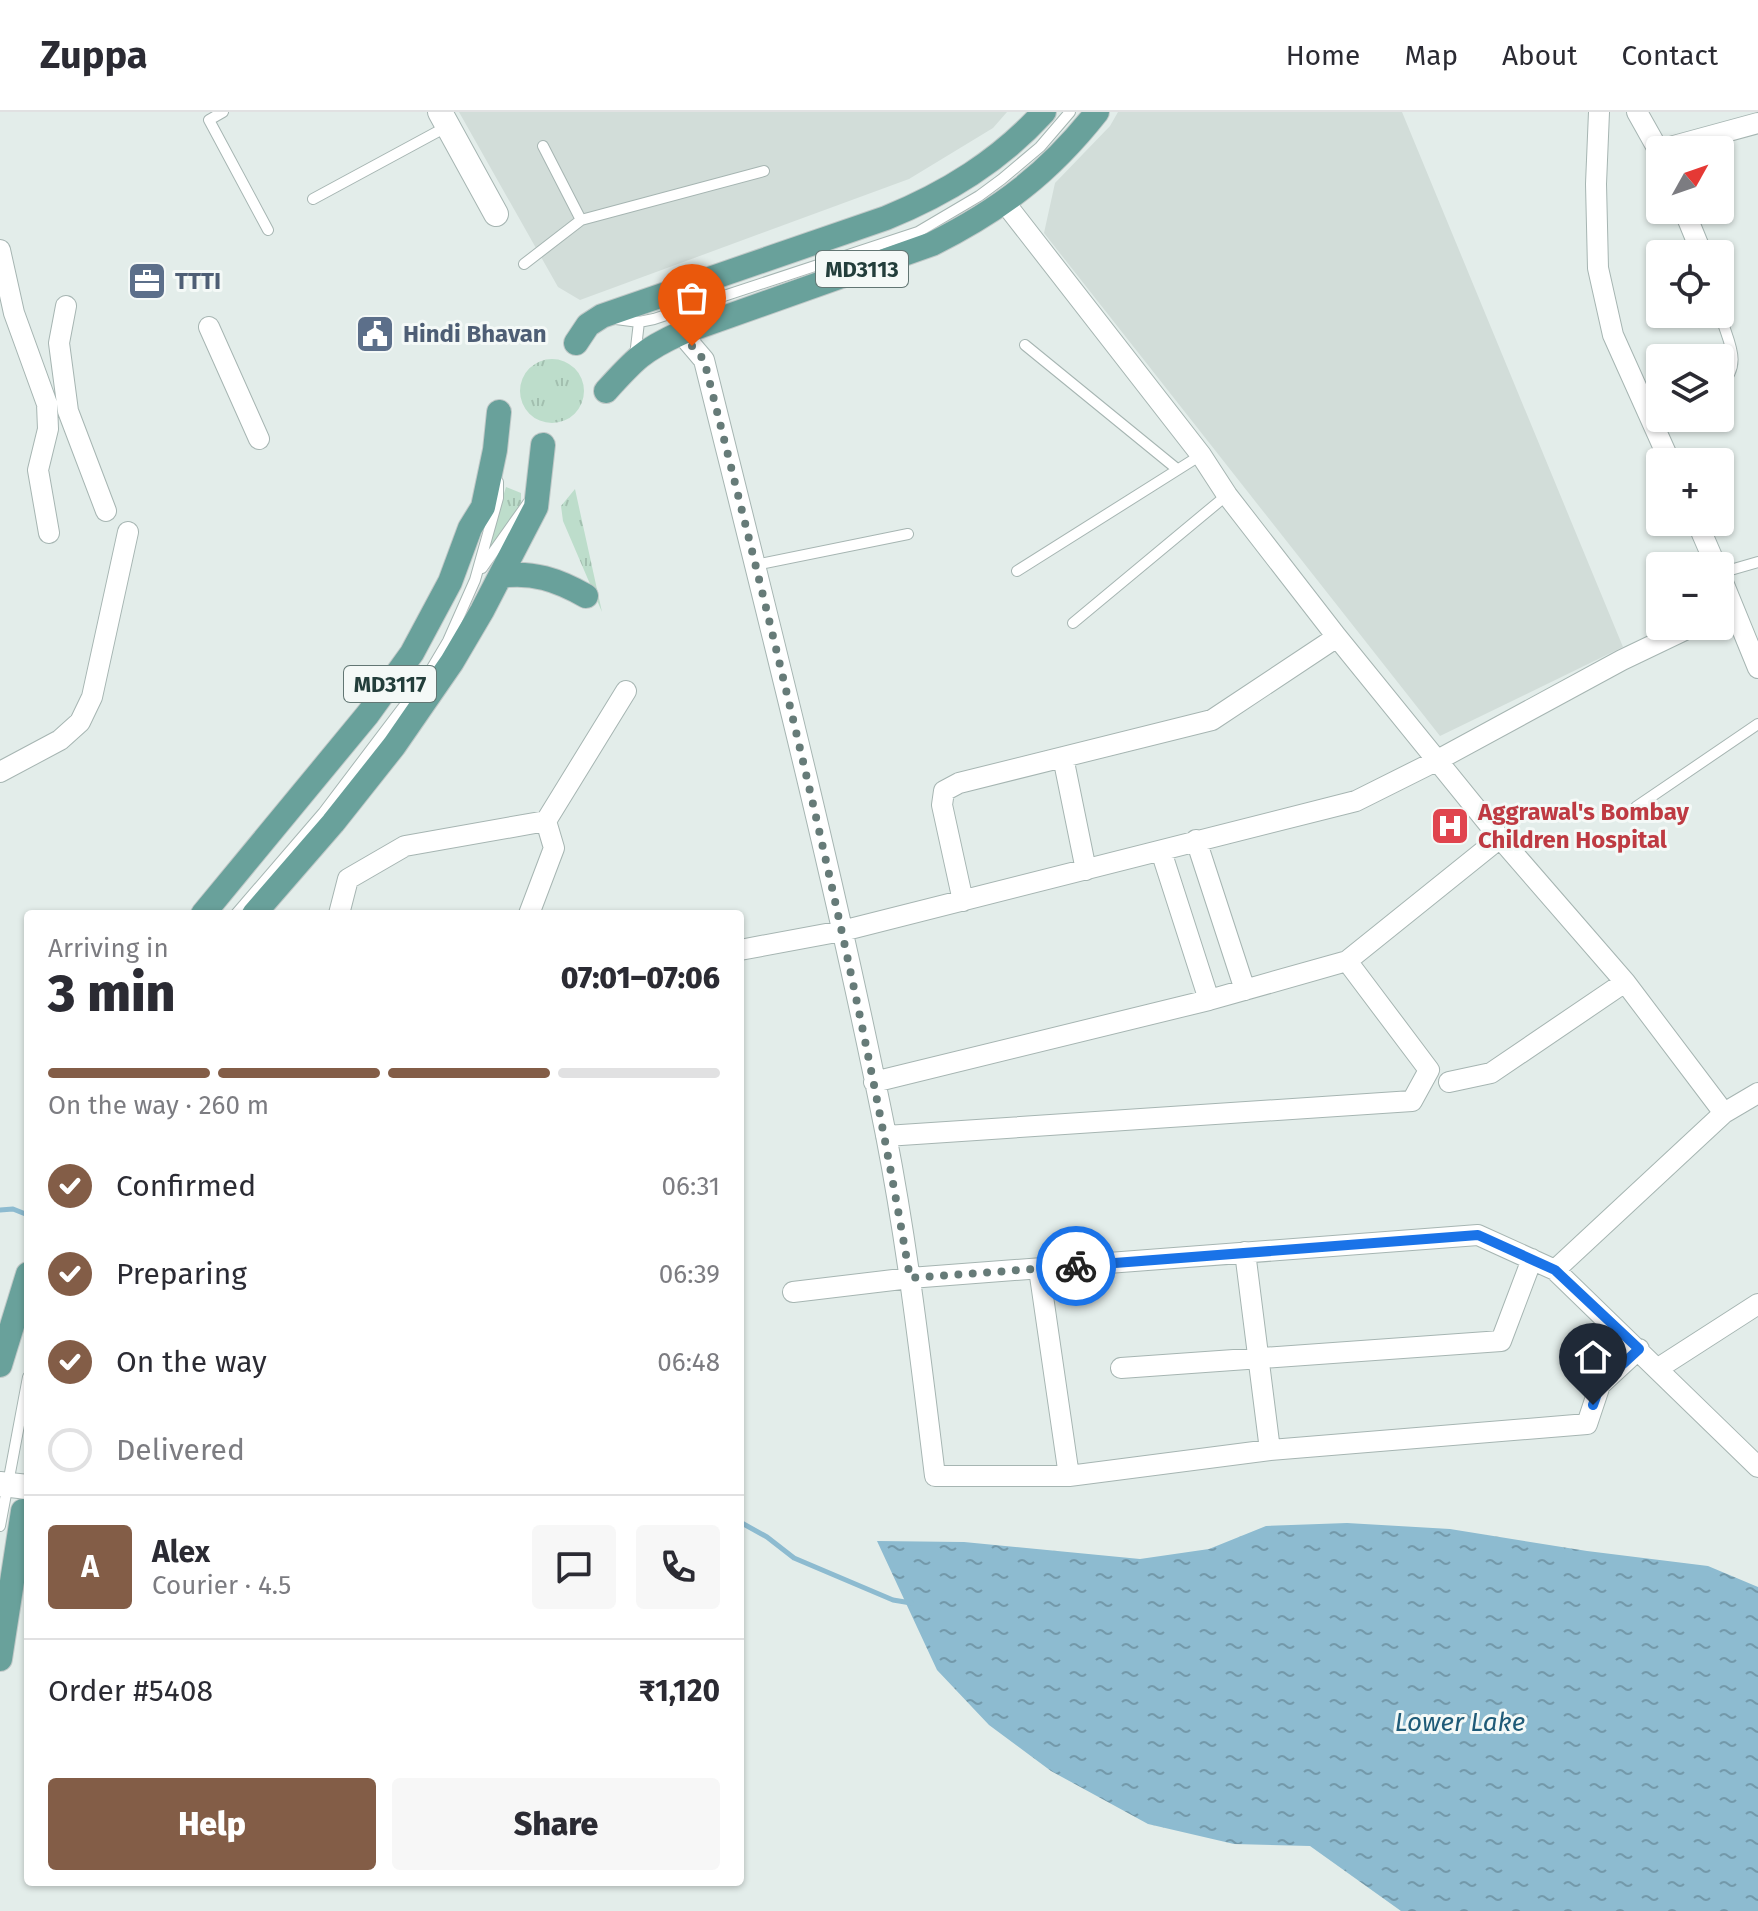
<!DOCTYPE html>
<html lang="en">
<head>
<meta charset="utf-8">
<style>
  :root { --surface:#fff; --page:#f7f7f7; --text:#2b2b33; --muted:#7c7c81; --line:#e1e1e2; --accent:#835d47 }
  body { margin:0; font-family:"Fira Sans",sans-serif; background:var(--page); color:var(--text); height:100vh; display:flex; flex-direction:column; font-size:30px; white-space:nowrap }
  * { box-sizing:border-box; margin:0 }
  p { font-size:26px; color:var(--muted) }
  .icon { flex:none; width:44px; height:44px; fill:none; stroke:currentColor; stroke-width:2; stroke-linecap:round; stroke-linejoin:round }
  .map { position:relative; flex:1; overflow:hidden }
  .details { position:absolute; left:24px; top:798px; width:720px; height:976px; display:flex; flex-direction:column; background:var(--surface); border-radius:8px; box-shadow:0 2px 6px #0004 }
  .details>* { flex:none }
  .needle { width:52px; rotate:50deg }
  .buttons { position:absolute; left:1646px; top:24px; display:grid; gap:16px }
  .buttons a { display:grid; place-items:center; width:88px; height:88px; border-radius:8px; background:var(--surface); box-shadow:0 2px 6px #0004; font-size:40px }
  .pin { position:absolute; display:grid; place-items:center; width:68px; height:68px; color:#fff; margin:-82px -34px; border-radius:50% 50% 50% 0; rotate:-45deg; box-shadow:0 0 8px #0007 }
  .pin .icon { rotate:45deg }
  .courier { position:absolute; display:grid; place-items:center; width:80px; height:80px; margin:-40px; border:6px solid #1a73e8; border-radius:50%; background:#fff; color:#222; box-shadow:0 2px 10px #0007 }
  .head em { font-style:normal; font-weight:800 }
  .head div { display:flex; flex-direction:column-reverse }
  .head { display:flex; align-items:center; justify-content:space-between; height:136px; padding:0 24px }
  h1 { font-size:52px; font-weight:800; line-height:60px }
  .bar { display:grid; grid-template-columns:repeat(4,1fr); gap:12px 8px; align-content:center; height:96px; padding:0 24px }
  .bar i { height:10px; border-radius:6px; background:var(--line) }
  .bar .on { background:var(--accent) }
  .bar p { grid-column:span 4 }
  .line { display:flex; align-items:center; gap:20px; padding:0 24px; border-top:2px solid var(--line) }
  .line div { flex:1 }
  .round { display:grid; place-items:center; flex:none; width:84px; height:84px; border-radius:8px; background:var(--page) }
  ol { padding:0 24px; list-style:none }
  li { display:flex; align-items:center; gap:24px; height:88px }
  li p { margin-inline-start:auto }
  li .icon { padding:8px; border-radius:50%; background:var(--accent); color:#fff; stroke-width:4 }
  li:last-child { color:var(--muted) }
  li i { width:44px; height:44px; border:4px solid var(--line); border-radius:50% }
  .button { display:flex; gap:16px; margin-top:auto; padding:16px 24px }
  .button a { flex:1; height:92px; border-radius:8px; background:var(--accent); color:#fff; font-size:32px; font-weight:800; line-height:92px; text-align:center }
  .button a+a { background:var(--page); color:var(--text) }
  header { display:flex; align-items:center; gap:48px; box-sizing:border-box; height:112px; padding:0 40px; background:var(--surface); border-bottom:2px solid var(--line) }
  header strong { font-size:38px }
  nav { display:flex; gap:44px; margin-inline-start:auto; font-size:28px }
  .map>svg:first-child { display:block }
  .built { fill:#d2ddd9 }
  .grass { fill:url(#grass-tufts) }
  .water { fill:url(#water-ripples) }
  .lines { fill:none; stroke-linecap:round; stroke-linejoin:round }
  .stream { stroke:#8dbbd0; stroke-width:5 }
  .service-casing { stroke:#a6b5b2; stroke-width:12 }
  .minor-casing { stroke:#a6b5b2; stroke-width:22 }
  .tertiary-casing { stroke:#a6b5b2; stroke-width:26 }
  .primary-casing { stroke:#c1c9c8; stroke-width:26 }
  .service { stroke:#fff; stroke-width:10 }
  .minor { stroke:#fff; stroke-width:20 }
  .tertiary { stroke:#fff; stroke-width:24 }
  .primary { stroke:#69a19b; stroke-width:24 }
  .done { stroke:#667b78; stroke-width:8; stroke-dasharray:0 14.4 }
  .route { stroke:#1a73e8; stroke-width:10 }
  .labels { text-anchor:middle; dominant-baseline:central; stroke-width:6; stroke-linejoin:round; paint-order:stroke }
  .shield { fill:#f4f9f7; stroke:#627673; stroke-width:2 }
  .shield-label { font-size:22px; font-weight:bold; fill:#233e3b }
  .service-label { font-size:24px; font-weight:bold; fill:#4e5e75; stroke:#f4f9f7; text-anchor:start }
  .health-label { font-size:24px; font-weight:bold; fill:#be3a42; stroke:#f4f9f7; text-anchor:start }
  .water-label { font-size:26px; font-style:italic; fill:#1f5b78; stroke:#f4f9f7 }
</style>
</head>
<body>
<header>
<strong>Zuppa</strong>
<nav><a>Home</a><a>Map</a><a>About</a><a>Contact</a></nav>
</header>
<div class="map">
<svg width="1758" height="1799" viewBox="0 0 1758 1799">
  <defs>
    <pattern id="grass-tufts" width="24" height="20" patternUnits="userSpaceOnUse" patternTransform="scale(2)"><rect width="24" height="20" fill="#bdddcb"/><path d="M3 7l-1-3M5 7V3M7 7l1-3M15 17l-1-3M17 17v-4M19 17l1-3" fill="none" stroke="#a2bfaf"/></pattern>
    <pattern id="water-ripples" width="26" height="14" patternUnits="userSpaceOnUse" patternTransform="scale(2)"><rect width="26" height="14" fill="#8dbbd0"/><path d="M2 4q2-2 4 0t4 0M15 11q2-2 4 0t4 0" fill="none" stroke="#7399aa"/></pattern>
  </defs>
  <rect width="100%" height="100%" fill="#e3edea"/>
  <path class="built" d="M459 0H1007L993 16 909 67 580 188 558 175Z
    M1118 0H1402L1623 535 1440 624 1044 121 1055 71 1110 14Z"/>
  <path class="grass" d="M520 279a32 32 0 1 1 64 0a32 32 0 1 1-64 0Z
    M506 375 521 381V398L485 443Z
    M575 377 602 500 563 409 561 394Z"/>
  <path class="water" d="M1347 1411 1450 1417 1587 1439 1708 1454 1758 1475V1799H1401L1310 1734 1234 1732 1148 1712 1051 1659 989 1613 937 1558 877 1429 964 1430 1140 1447 1209 1437 1266 1414Z"/>
  <g class="lines">
    <path class="stream" d="M0 1098 13 1097 28 1103
      M740 1410 767 1425 794 1446 893 1488 911 1491"/>
    <defs>
      <path id="service" d="M223 0 209 8 268 118
        M543 34 581 108
        M313 87 448 14
        M524 152 581 108 764 59
        M616 207 639 210 654 207 918 120 979 84 1002 67 1040 35 1070 0
        M1025 233 1177 357
        M635 244 639 210
        M1720 274C1743 252 1729 232 1721 205
        M755 453 908 422
        M482 456 528 391
        M1017 459 1201 343
        M1720 461 1758 450
        M1073 511 1227 383
        M1636 695 1758 612
        M236 802 323 701 429 561 448 529 475 468 498 386V370
        M0 1414 28 1265"/>
      <path id="minor" d="M1599 0 1596 72 1598 156 1613 223 1670 350
        M1637 0 1660 41
        M1659 38 1758 11
        M1005 91 1201 343 1227 383 1337 525 1500 726 1625 870 1724 1001
        M1684 98 1702 142
        M0 138 14 201 47 292 48 317 38 358 49 421
        M66 194 59 231 68 299 106 399
        M209 215 259 327
        M681 221 704 248C768 506 834 763 886 1023 908 1136 921 1250 935 1364H1069L1270 1338 1587 1312 1600 1273 1639 1237
        M1697 410 1716 454
        M1720 463 1758 556
        M1063 645 1086 758
        M0 660 60 628 80 610 92 585 128 420
        M1196 728 1245 878
        M1161 739 1209 888
        M963 789 942 693 944 679 959 671 1212 608 1337 525
        M339 802 348 767 405 734 546 709
        M529 802 554 736 546 709 626 579
        M740 838 842 819 1356 689 1436 649 1622 548 1693 514
        M874 970 1209 888 1347 849 1500 726
        M1449 970 1491 961 1625 870
        M886 1024 1412 989 1429 958 1347 849
        M1245 1140 1270 1338
        M1039 1157 1069 1364
        M1555 1158 1724 1001 1758 981
        M793 1180 910 1166 1478 1123 1555 1158 1758 1355
        M1121 1256 1501 1229 1532 1147
        M1657 1257 1758 1192"/>
      <path id="tertiary" d="M440 0 496 102
        M0 1372 28 1375"/>
      <path id="primary" d="M576 231 588 213 602 204 886 106C947 81 999 49 1044 0
        M606 279C634 248 643 238 681 221L932 132C1000 98 1049 61 1097 0
        M500 464C532 459 558 468 586 484
        M203 802 368 602 412 541 450 470 470 416 483 395 495 338 499 300
        M254 802 333 711 394 634 452 550 482 499 536 395 543 333
        M0 1253 28 1162
        M0 1547 23 1399"/>
    </defs>
    <use href="#service" class="service-casing"/>
    <use href="#minor" class="minor-casing"/>
    <use href="#tertiary" class="tertiary-casing"/>
    <use href="#primary" class="primary-casing"/>
    <use href="#service" class="service"/>
    <use href="#minor" class="minor"/>
    <use href="#tertiary" class="tertiary"/>
    <use href="#primary" class="primary"/>
  </g>
  <g class="lines">
    <path class="done" d="M692 234 704 248C781 552 857 857 910 1166L1076 1154"/>
    <path class="route" d="M1076 1154 1478 1123 1555 1158 1639 1237 1600 1273 1593 1293"/>
  </g>
  <defs>
    <symbol id="office-square" viewBox="-11 -11 22 22"><rect x="-9" y="-9" width="18" height="18" rx="4" fill="#5c6f8a" stroke="#f4f9f7"/><path d="M-6-3h4V-5.5h4V-3h4V5H-6ZM-1-4.5V-3h2v-1.5ZM-6 0V1H6V0Z" fill="#fff"/></symbol>
    <symbol id="civic-square" viewBox="-11 -11 22 22"><rect x="-9" y="-9" width="18" height="18" rx="4" fill="#5c6f8a" stroke="#f4f9f7"/><path d="M-.6-6.5H3V-4.5H.6V-3L4-1V1h2V6H-6V1h2V-1L-.6-3ZM-1.2 2.5V6h2.4V2.5Z" fill="#fff"/></symbol>
    <symbol id="hospital-square" viewBox="-11 -11 22 22"><rect x="-9" y="-9" width="18" height="18" rx="4" fill="#e0444e" stroke="#f4f9f7"/><path d="M-5-5h3v3.5h4V-5h3V5h-3V1.5h-4V5h-3Z" fill="#fff"/></symbol>
  </defs>
  <g fill-rule="evenodd">
    <use href="#office-square" x="125" y="147" width="44" height="44"/>
    <use href="#civic-square" x="353" y="200" width="44" height="44"/>
    <use href="#hospital-square" x="1428" y="692" width="44" height="44"/>
  </g>
  <g class="labels">
    <g class="shield">
      <rect x="816" y="139" width="92" height="36" rx="6"/>
      <rect x="344" y="554" width="92" height="36" rx="6"/>
    </g>
    <g class="shield-label">
      <text x="862" y="157">MD3113</text>
      <text x="390" y="572">MD3117</text>
    </g>
    <g class="service-label">
      <text x="175" y="169">TTTI</text>
      <text x="403" y="222">Hindi Bhavan</text>
    </g>
    <g class="health-label">
      <text x="1478" y="700">Aggrawal's Bombay<tspan x="1478" dy="28">Children Hospital</tspan></text>
    </g>
    <g class="water-label">
      <text x="1460" y="1610">Lower Lake</text>
    </g>
  </g>
</svg>
<div class="buttons">
<a><svg class="needle" viewBox="-14 -14 28 28"><path d="M0-13l5 13h-10z" fill="#e53935"/><path d="M0 13l5-13h-10z" fill="#7c7c81"/></svg></a>
<a><svg class="icon" aria-label="locate" viewBox="0 0 24 24"><circle cx="12" cy="12" r="6"/><path d="M12 2v4M12 18v4M2 12h4M18 12h4"/></svg></a>
<a><svg class="icon" aria-label="layers" viewBox="0 0 24 24"><path d="M12 4l9 5-9 5-9-5zM3 14l9 5 9-5"/></svg></a>
<a>+</a>
<a>−</a>
</div>
<div class="pin" style="left:692px;top:234px;background:#ea580c"><svg class="icon" aria-label="bag" viewBox="0 0 24 24"><path d="M5 8h14l-1 12H6zM9 8a3 3 0 0 1 6 0"/></svg></div>
<div class="pin" style="left:1593px;top:1293px;background:#1f2937"><svg class="icon" aria-label="home" viewBox="0 0 24 24"><path d="M3 11l9-7 9 7M6 9v11h12V9"/></svg></div>
<div class="courier" style="left:1076px;top:1154px"><svg class="icon" aria-label="bike" viewBox="0 0 24 24"><circle cx="6" cy="16" r="4"/><circle cx="18" cy="16" r="4"/><path d="M6 16l4-8h5l3 8M10 8l3 8H6M13 5h3"/></svg></div>
<section class="details">
<div class="head"><div><h1>3 min</h1><p>Arriving in</p></div><em>07:01–07:06</em></div>
<div class="bar"><i class="on"></i><i class="on"></i><i class="on"></i><i></i><p>On the way · 260 m</p></div>
<ol>
<li><svg class="icon" aria-label="check" viewBox="0 0 24 24"><path d="M5 12l5 5 9-10"/></svg>Confirmed<p>06:31</p></li>
<li><svg class="icon" aria-label="check" viewBox="0 0 24 24"><path d="M5 12l5 5 9-10"/></svg>Preparing<p>06:39</p></li>
<li><svg class="icon" aria-label="check" viewBox="0 0 24 24"><path d="M5 12l5 5 9-10"/></svg>On the way<p>06:48</p></li>
<li><i></i>Delivered</li>
</ol>
<div class="line" style="height:144px"><b class="round" style="background:var(--accent);color:#fff">A</b><div><b>Alex</b><p>Courier · 4.5</p></div><a class="round"><svg class="icon" aria-label="chat" viewBox="0 0 24 24"><path d="M4 5h16v11H9l-5 4z"/></svg></a><a class="round"><svg class="icon" aria-label="phone" viewBox="0 0 24 24"><path d="M5 4h4l2 5-3 2q2 4 5 5l2-3 5 2v4C11 20 4 13 5 4z"/></svg></a></div>
<div class="line" style="height:104px"><div>Order #5408</div><b>₹1,120</b></div>
<div class="button"><a>Help</a><a>Share</a></div>
</section>
</div>
</body>
</html>
